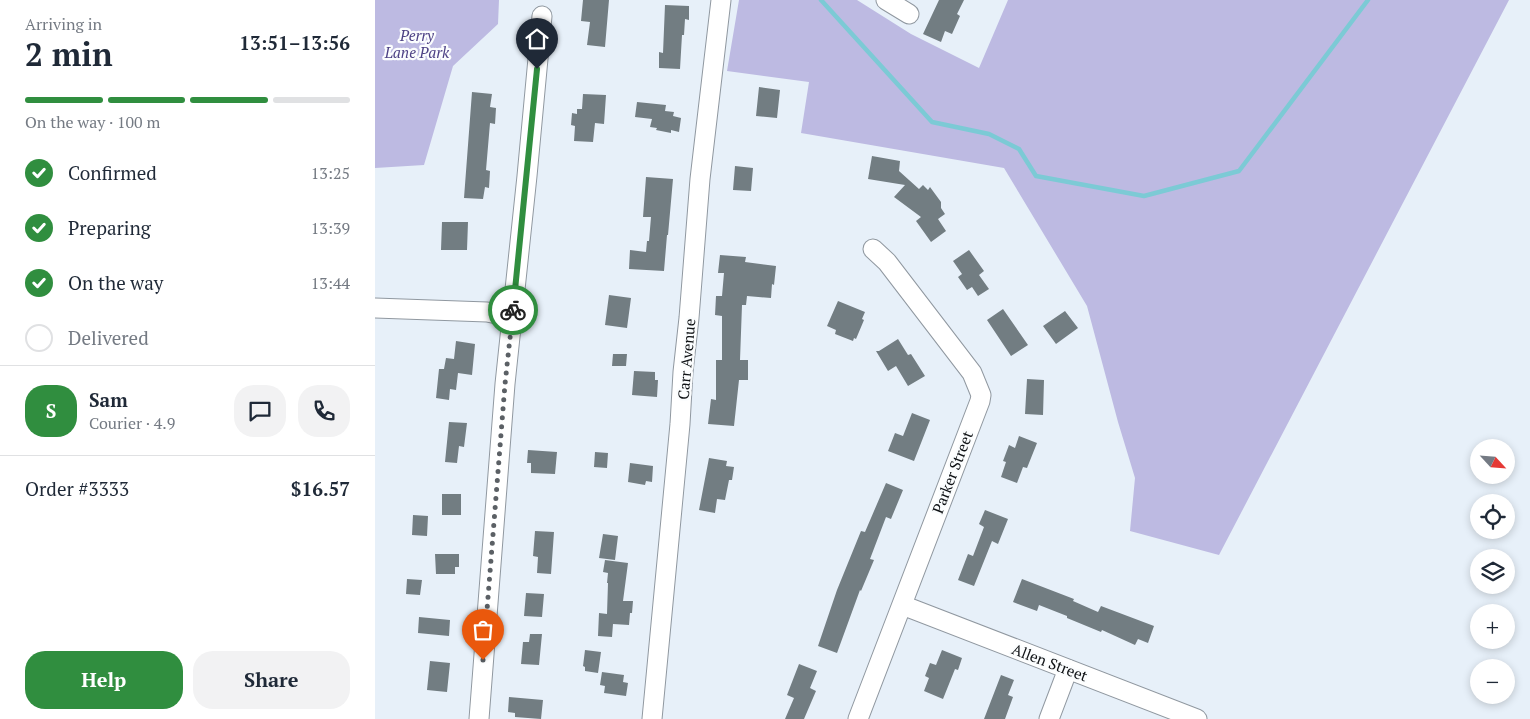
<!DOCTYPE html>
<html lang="en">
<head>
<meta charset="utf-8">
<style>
  :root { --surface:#fff; --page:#f2f2f3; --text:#1f2937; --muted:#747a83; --line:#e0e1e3; --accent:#308e3f }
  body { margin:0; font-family:"PT Serif",serif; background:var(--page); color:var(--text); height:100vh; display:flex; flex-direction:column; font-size:19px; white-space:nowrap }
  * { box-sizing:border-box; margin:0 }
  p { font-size:16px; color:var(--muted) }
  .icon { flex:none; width:28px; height:28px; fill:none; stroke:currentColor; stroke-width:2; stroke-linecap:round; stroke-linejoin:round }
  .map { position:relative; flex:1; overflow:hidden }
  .side { display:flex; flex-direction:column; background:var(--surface); width:375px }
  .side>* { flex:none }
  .needle { width:32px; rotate:116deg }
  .tools { position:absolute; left:1095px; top:439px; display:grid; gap:10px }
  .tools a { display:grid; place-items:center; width:45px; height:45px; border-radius:50%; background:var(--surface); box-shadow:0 2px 8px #0003; font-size:25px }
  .pin { position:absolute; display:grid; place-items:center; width:42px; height:42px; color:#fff; margin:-51px -21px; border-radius:50% 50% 50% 0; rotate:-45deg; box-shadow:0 0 5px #0007 }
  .pin .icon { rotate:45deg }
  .courier { position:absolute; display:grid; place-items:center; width:50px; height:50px; margin:-25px; border:4px solid #308e3f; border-radius:50%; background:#fff; color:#222; box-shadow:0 1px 6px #0007 }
  .summary em { font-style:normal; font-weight:800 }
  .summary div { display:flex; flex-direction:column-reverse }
  .summary { display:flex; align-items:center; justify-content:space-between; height:85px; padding:0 25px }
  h1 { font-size:32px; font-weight:800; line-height:38px }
  .bar { display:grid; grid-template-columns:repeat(4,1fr); gap:8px 5px; align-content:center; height:60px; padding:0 25px }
  .bar i { height:6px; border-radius:4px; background:var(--line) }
  .bar .current { background:var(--accent) }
  .bar p { grid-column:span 4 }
  .line { display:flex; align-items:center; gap:12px; padding:0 25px; border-top:1px solid var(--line) }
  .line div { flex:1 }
  .round { display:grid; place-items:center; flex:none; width:52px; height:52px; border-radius:20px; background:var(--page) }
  ol { padding:0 25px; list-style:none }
  li { display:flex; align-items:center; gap:15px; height:55px }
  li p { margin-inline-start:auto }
  li .icon { padding:5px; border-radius:50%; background:var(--accent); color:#fff; stroke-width:4 }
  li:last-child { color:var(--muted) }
  li i { width:28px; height:28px; border:2px solid var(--line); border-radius:50% }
  .action { display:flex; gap:10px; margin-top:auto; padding:10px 25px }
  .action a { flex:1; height:58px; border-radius:20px; background:var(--accent); color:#fff; font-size:20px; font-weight:800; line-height:58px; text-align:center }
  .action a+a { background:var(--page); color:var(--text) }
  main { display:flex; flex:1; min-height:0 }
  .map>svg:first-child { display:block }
  .green { fill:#bdbae2 }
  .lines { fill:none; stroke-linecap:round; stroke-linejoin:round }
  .stream { stroke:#7ccad5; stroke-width:4.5 }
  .building { fill:#727d82 }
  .minor-casing { stroke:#9098a0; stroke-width:21 }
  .minor { stroke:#fff; stroke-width:19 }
  .done { stroke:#5b6065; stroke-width:5; stroke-dasharray:0 9 }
  .route { stroke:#308e3f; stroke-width:6 }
  .labels { text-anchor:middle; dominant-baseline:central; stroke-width:4.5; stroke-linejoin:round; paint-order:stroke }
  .park-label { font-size:15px; font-style:italic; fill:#4d4285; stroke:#fbfdfe }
  .street-label { font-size:15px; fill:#0f1215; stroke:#fbfdfe }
</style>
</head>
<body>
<main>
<section class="side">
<div class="summary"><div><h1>2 min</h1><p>Arriving in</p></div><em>13:51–13:56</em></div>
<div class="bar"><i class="current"></i><i class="current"></i><i class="current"></i><i></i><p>On the way · 100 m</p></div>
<ol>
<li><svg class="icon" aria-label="check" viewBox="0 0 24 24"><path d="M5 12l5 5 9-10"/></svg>Confirmed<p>13:25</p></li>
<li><svg class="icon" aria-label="check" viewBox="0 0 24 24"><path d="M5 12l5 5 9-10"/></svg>Preparing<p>13:39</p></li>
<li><svg class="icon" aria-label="check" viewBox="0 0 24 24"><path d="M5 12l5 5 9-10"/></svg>On the way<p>13:44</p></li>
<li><i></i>Delivered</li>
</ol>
<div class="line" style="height:90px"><b class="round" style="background:var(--accent);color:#fff">S</b><div><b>Sam</b><p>Courier · 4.9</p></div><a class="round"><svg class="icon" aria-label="chat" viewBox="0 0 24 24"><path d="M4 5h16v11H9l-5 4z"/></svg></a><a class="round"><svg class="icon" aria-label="phone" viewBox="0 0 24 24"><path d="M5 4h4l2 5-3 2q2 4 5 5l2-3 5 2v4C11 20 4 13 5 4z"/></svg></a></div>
<div class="line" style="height:65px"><div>Order #3333</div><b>$16.57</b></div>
<div class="action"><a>Help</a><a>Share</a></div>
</section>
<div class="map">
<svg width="1155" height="719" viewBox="0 0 1155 719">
  <rect width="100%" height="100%" fill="#e7f0f9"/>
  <path class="green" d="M0 0H124L123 24 78 66 49 165 0 168Z
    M364 0H482L536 34 604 68 633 0H1134L844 555 755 531 760 478 743 422 712 306 629 168 426 133 434 82 352 71Z"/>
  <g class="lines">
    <path class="stream" d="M446 0 557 122 614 134 644 149 661 176 769 196 864 171 993 0"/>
  </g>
  <path class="building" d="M208 0H234L230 47 212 45 215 22 206 21Z
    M564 0H589L582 14 585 16 577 34 570 31 566 42 548 34Z
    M290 5 314 6V20L310 19 309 35H307L305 69 284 68V52L288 53Z
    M384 87 405 90 402 118 381 116Z
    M97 92 117 94 115 107 121 108 120 124 115 123 111 170 115 171 114 188 110 187 108 199 89 198Z
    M208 94 231 95 229 124 220 123 218 142 199 141 200 126 196 125 197 113 202 114V109H207Z
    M262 102 291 105 290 111 299 112 298 116 306 118 304 132 296 130V133L281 130 282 128 275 127 277 119 260 117Z
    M497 156 525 161 524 171 544 189 548 185 553 190 555 187 566 202V208L570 214 563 219 571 231 556 242 541 221 546 217 519 197 530 185 493 179Z
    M360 166 378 168 376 191 358 190Z
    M271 177 298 179 293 235H292L289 271 254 269 255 250 271 252 272 241H274L276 217H268Z
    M67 222H93L92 250H66Z
    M594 250 609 271 604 275 614 289 603 296 597 287 592 290 583 277 587 274 578 261Z
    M345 255 371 257 370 262 401 266 399 285 397 284 396 298 372 296 371 305H367L365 360H373V380H364L359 426 333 424 336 399 341 400V360H347V316L340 315 341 296H347L349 273H343Z
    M234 295 256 298 252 328 230 325Z
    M463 301 490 312 487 319 489 320 481 339 479 338 478 341 460 334 461 330 452 326Z
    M628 309 653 345 636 356 612 320Z
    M690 311 703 328 681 344 668 326Z
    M523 339 533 355 536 354 550 376 533 386 521 366 513 371 501 351H504Z
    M81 341 100 344 97 375 83 373 81 390 75 389 74 400 61 398 64 369H69L71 358 79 359Z
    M238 354H252L251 366H237Z
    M259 371 280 372V380H283L282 397 257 395Z
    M652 379 669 380 668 415 650 414Z
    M537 413 555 420 539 461 513 451 520 433 528 436Z
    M74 422 92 423 89 447 84 446 82 463 70 462Z
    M644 436 662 443 652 468 648 467 642 483 626 477 631 462 628 461 634 445 640 448Z
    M153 450 182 452 180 474 156 473V463H152Z
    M220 452 233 453 232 468 219 467Z
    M334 458 352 461 351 466 359 467 357 480H354L350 500 342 499 340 513 324 510Z
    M255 463 278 466 277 482 271 481 270 485 253 482Z
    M511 483 528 490 516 519 511 517 495 559 499 560 486 591 485 590 462 653 443 646 462 590 486 531 490 532Z
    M67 494H86V515H67Z
    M610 510 633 519 623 544 617 541 599 586 583 580 593 554 598 556 609 527 604 524Z
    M38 515 53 516 52 536 37 535Z
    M160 531 179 532 176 574 162 573 163 557 158 556Z
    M228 534 243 536 240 560 224 558Z
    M60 554H84V567H80V574H61Z
    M230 560 253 563 248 601H258L257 613H255L254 625 238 624 237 637 223 636 224 613 232 614 233 583H232L233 573 228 572Z
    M32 579 47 580 45 595 31 594Z
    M647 579 699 599 698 601 723 612 726 606 779 626 773 643 763 639 760 645 727 630 726 632 692 618V616L664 605 662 611 638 602Z
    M151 593 169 594 167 617 149 616Z
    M44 617 75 620 74 636 43 633Z
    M155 634H167L164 665 146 664 148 642H154Z
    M210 650 226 652 223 673 210 671V667L208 666Z
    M567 650 587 658 583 670 580 669 568 699 549 691 554 678 550 676 555 663 561 665Z
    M55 661 75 663 72 692 52 690Z
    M424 664 442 671 435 688 441 691 429 719H410L419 698 412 695Z
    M227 672 249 675 248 682 253 683 251 696 229 693 230 686 225 685Z
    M626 675 639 680 633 695 638 697 630 719H609Z
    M134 697 168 700 166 719 140 717V713L133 712Z"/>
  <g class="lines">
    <defs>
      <path id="minor" d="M511 0 534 14
        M0 308 112 312 137 317
        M527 605 822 719
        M104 719 130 384 152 176 167 16
        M277 719 305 424 308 372 314 318 325 179 346 0
        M483 719 605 401 606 395 597 373 512 262 498 249
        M674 719 693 669"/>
    </defs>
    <use href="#minor" class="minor-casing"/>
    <use href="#minor" class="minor"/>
  </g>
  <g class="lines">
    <path class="done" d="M108 660 130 384 138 310"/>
    <path class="route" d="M138 310 162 69"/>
  </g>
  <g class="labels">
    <g class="park-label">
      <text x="42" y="35">Perry<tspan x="42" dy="17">Lane Park</tspan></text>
    </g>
    <g class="street-label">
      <text transform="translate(311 359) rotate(-85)">Carr Avenue</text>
      <text transform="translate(577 472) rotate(-69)">Parker Street</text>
      <text transform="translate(675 662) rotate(21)">Allen Street</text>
    </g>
  </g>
</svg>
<div class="tools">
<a><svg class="needle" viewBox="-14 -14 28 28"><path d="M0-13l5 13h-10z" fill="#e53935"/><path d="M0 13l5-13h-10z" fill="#747a83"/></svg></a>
<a><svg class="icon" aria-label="locate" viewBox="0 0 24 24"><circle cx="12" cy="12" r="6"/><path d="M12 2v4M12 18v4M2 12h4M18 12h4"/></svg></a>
<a><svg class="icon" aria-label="layers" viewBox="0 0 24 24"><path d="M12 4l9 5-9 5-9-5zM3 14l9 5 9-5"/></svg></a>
<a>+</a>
<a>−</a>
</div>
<div class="pin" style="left:108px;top:660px;background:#ea580c"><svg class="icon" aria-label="bag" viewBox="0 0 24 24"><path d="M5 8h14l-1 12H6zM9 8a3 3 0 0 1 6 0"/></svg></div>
<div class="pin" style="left:162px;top:69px;background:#1f2937"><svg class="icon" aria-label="home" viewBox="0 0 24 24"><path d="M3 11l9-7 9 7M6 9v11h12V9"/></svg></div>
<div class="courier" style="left:138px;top:310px"><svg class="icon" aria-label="bike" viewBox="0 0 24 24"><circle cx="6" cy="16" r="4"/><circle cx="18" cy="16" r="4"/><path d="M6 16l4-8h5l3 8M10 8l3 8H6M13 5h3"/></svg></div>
</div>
</main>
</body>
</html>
